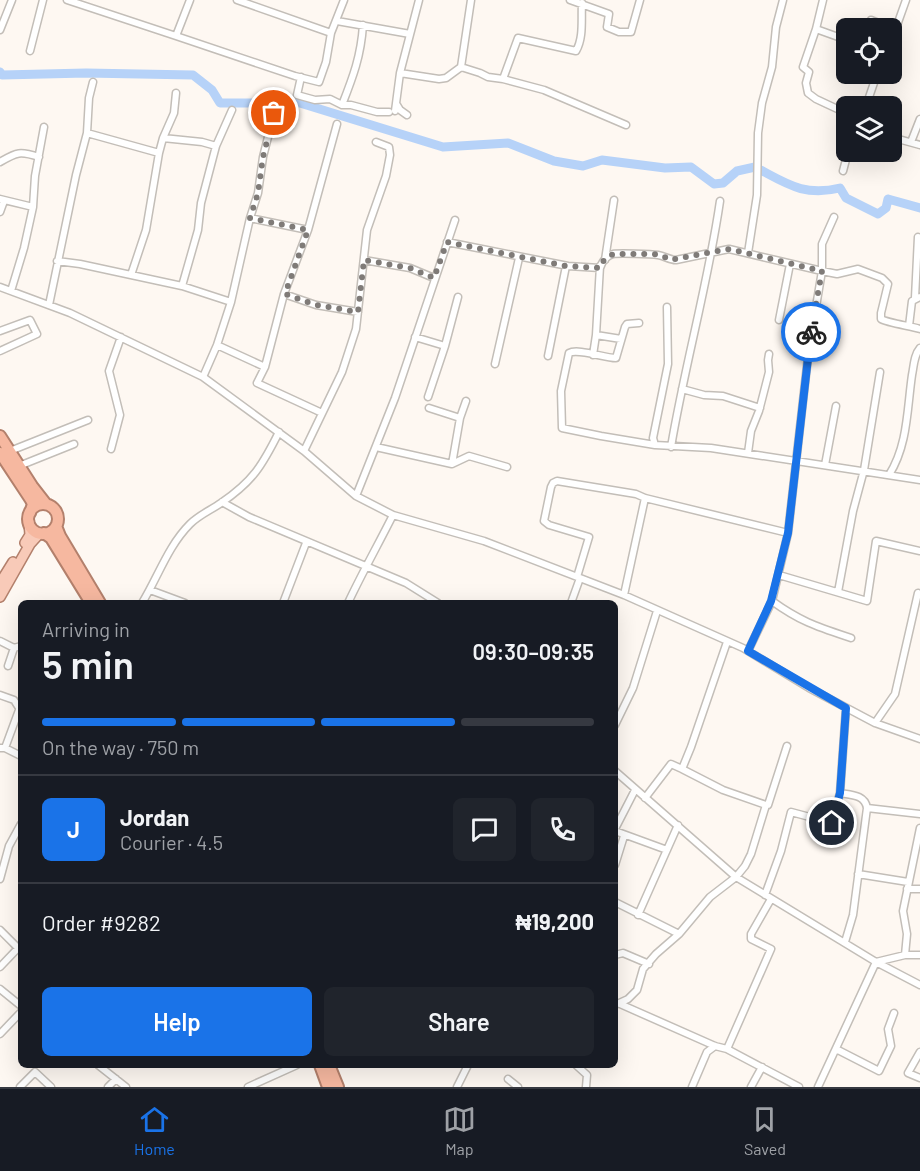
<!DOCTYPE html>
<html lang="en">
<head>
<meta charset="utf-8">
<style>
  :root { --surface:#171b24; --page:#20242c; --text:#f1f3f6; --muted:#9ea1a6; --line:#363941; --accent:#1a73e8 }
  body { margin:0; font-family:Barlow,sans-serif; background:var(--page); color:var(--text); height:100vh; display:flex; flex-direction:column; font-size:22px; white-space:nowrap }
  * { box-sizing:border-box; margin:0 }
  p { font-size:20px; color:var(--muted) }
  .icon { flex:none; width:33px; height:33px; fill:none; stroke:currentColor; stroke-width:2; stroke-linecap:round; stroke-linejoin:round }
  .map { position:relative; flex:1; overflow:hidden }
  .sheet { position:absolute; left:18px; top:600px; width:600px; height:468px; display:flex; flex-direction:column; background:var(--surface); border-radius:9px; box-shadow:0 6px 24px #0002 }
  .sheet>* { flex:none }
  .fabs { position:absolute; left:836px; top:18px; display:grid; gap:12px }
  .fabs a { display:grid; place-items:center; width:66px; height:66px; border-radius:9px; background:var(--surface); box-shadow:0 6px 24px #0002; font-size:30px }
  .pin { position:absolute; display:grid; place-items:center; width:51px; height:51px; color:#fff; margin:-26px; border:3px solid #fff; border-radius:50%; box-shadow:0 2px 6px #0007 }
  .courier { position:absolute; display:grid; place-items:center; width:60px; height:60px; margin:-30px; border:4px solid #1a73e8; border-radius:50%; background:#fff; color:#222; box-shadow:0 2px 8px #0007 }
  .headline em { font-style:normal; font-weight:600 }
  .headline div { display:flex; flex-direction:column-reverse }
  .headline { display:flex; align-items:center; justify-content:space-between; height:102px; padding:0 24px }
  h1 { font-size:39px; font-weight:600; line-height:45px }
  .bar { display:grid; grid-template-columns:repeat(4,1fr); gap:9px 6px; align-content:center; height:72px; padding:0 24px }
  .bar i { height:8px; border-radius:4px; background:var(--line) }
  .bar .on { background:var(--accent) }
  .bar p { grid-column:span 4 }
  .line { display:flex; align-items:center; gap:15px; padding:0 24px; border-top:2px solid var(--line) }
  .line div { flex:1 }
  .round { display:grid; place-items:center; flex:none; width:63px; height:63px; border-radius:9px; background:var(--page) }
  .action { display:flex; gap:12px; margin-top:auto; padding:12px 24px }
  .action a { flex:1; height:69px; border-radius:9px; background:var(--accent); color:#fff; font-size:24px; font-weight:600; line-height:69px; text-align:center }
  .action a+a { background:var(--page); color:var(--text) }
  .dock { display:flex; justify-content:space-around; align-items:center; height:84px; border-top:2px solid var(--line); background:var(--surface); font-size:16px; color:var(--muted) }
  .dock a { display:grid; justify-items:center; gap:3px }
  .dock .on { color:var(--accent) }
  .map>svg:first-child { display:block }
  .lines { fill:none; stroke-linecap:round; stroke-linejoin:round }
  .river { stroke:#b6d2f8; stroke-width:9 }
  .minor-casing { stroke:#c3beb8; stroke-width:9 }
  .primary-casing { stroke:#b3806c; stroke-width:12 }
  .trunk-casing { stroke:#b3806c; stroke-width:14 }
  .minor { stroke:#fff; stroke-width:6 }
  .primary { stroke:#f8cab8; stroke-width:9 }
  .trunk { stroke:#f6b8a0; stroke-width:10 }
  .done { stroke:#7f7b78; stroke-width:6; stroke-dasharray:0 10.8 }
  .route { stroke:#1a73e8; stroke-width:8 }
</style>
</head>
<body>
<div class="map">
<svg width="920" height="1087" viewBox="0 0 920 1087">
  <rect width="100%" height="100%" fill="#fef8f2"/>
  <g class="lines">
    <path class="river" d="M0 72 2 75 86 73 193 75 212 90 220 103H300L443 147 508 143 554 161 583 166 602 160 665 168 691 167 714 184 723 183 737 171 755 167C786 183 803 197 840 188L846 198 878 214 886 208 888 199 920 208"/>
    <defs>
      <path id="minor" d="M67 0 176 36
        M190 0 176 36 295 76 319 82 326 62 331 33 344 0
        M237 0 331 33
        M471 0 461 67 480 73 488 77 503 79 544 90 626 125
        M570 0 609 14 607 27 619 32H631L640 0
        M823 0 816 29 841 38
        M871 20 891 28
        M337 21 410 34
        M816 29 803 67 809 72 806 83 808 93 816 99 846 113
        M0 30 12 0
        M891 42 906 0
        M30 51 43 0
        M400 73 439 79 446 78 461 67
        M301 77 297 95 315 100 330 99 342 105H351L377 112H389
        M503 79 518 38 576 51C584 37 581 19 582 3
        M342 105C353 77 361 56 363 25
        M397 105 400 110 407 115
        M866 106 877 74
        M395 111 400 73 419 0
        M87 133 159 153
        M891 137 920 145
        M163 138 202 142 216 146
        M911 142 920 119
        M0 162C17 152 20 151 39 157
        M843 171 848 152
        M0 199 33 207
        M0 212 4 201
        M250 218 308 230
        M447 242 568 266 600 268C602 262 606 256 613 254 619 253 651 254 658 255 665 256 669 260 676 260L729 249 822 271 837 274 858 269 882 278 888 284 881 313V319C888 323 910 326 920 329
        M748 253 757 195 758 133 762 103 772 67 776 27 783 0
        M364 260 410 268 434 278
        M605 260 614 200
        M57 261 80 264 182 286 231 302
        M131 275 146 230 159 153 163 138 174 113 176 93
        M182 286 198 230 201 203 216 146 232 110
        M0 287 70 313 203 377 304 451 356 496 393 515 484 541 624 595 743 648 809 688 875 723 920 739
        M11 291 24 248 33 207 35 176 44 127
        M284 294 316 305 358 312
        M915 298 918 237
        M49 305 76 175 87 133 89 98 93 82
        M779 320 790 264
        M639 323 627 324 625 327 616 358C604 358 578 348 569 353L561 391 562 428 601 436 655 445 711 448 920 480
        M909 326 912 301 920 297
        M0 331 30 320 37 334 0 351
        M596 335 621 339
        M415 337 445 346
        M217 345 265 367
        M593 355 596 335 600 266
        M548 356 566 266
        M495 364 519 258
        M203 377 217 345 231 302 250 218 258 193 263 157 274 113
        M682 389 704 395 723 396 760 408
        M428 397 445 346 458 297
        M429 408 460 418 452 464
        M322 413 257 383 265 367 284 294 308 230 337 124
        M460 418 466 401
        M655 445 653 438 668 364 667 307
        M376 447 452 464 469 456 507 467
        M671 447C685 364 708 284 720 201
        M111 449 120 415 109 371 121 337
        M10 451 88 420
        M304 451 342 372 356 329 367 230 386 176 390 155 389 147 376 142
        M748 453 751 431 759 411 769 372 768 360 769 354
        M825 465 836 406
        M19 466 74 444
        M889 475C908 445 907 409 912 375 914 365 914 355 920 348
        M356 496 395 398 455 220
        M222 502 249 517 406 583 438 603
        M779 575 867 601 876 541 920 551
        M577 577 589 537 549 525 544 521 551 487 553 483 557 481 636 494 645 498 788 533
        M150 590 185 603
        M838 592 853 511 864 470 880 372
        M624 595 645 498
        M772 601C801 622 818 627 851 638
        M142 603C158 577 168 546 190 524 199 515 211 510 221 503 253 481 262 466 279 432
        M283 603 306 543
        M348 603C362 573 378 545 393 515
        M571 603 580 578
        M0 641 14 648 21 646
        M748 651 772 601 788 533 809 348 822 271V244L834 217
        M8 666 14 648
        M0 695 14 700 21 711
        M875 723 895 694 918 593 920 594
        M615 725 633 688 657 611
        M0 748H5L21 756
        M5 748 19 710
        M682 769 723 790 766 805
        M615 771 736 877 876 962 920 985
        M840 793C852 795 865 795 867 808L920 814
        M645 798 671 764 682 769 691 747 727 642
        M615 829 635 790
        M615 831 667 850
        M615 865 624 836
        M858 874 908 882
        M0 879 9 846 21 824
        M907 889H920
        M765 895 781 851 791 812 832 823 840 793 846 708
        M615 902 679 934
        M638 915 678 825
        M0 930 17 947
        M845 942 853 915 867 808
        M615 955 623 953 649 964
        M905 955 907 934 903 911 920 828
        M0 967 21 945
        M0 989 21 1006
        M620 1004 715 1046 727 1049 799 1087
        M615 1005 628 999 637 990 643 969 656 954 679 934 710 897 736 877 745 866 751 854 766 805H768L787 746
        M0 1034 21 1012
        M727 1049 771 949 751 939V934L771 899
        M836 1049 879 1071 891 1046 888 1029 894 1013
        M920 1052 908 1073 920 1078
        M98 1065 126 1087
        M576 1065 587 1075 586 1087
        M508 1079 518 1087
        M20 1087 35 1072 51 1087
        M108 1087 116 1079
        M248 1087 297 1065
        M457 1087 468 1065
        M692 1087 707 1052 715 1046
        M751 1087 762 1067
        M818 1087 876 962 905 955H920"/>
      <path id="primary" d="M25 543 30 535 29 522
        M0 583 13 562
        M0 597 30 544 40 533"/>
      <path id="trunk" d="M0 436 32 486 46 504
        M0 453 31 500 33 504 30 513
        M28 519a15 15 0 1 1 30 0a15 15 0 1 1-30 0Z
        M56 526 60 536 100 603
        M44 533 51 538 91 603
        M320 1065 328 1087
        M329 1065 338 1087"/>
    </defs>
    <use href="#minor" class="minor-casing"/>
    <use href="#primary" class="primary-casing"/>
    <use href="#trunk" class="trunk-casing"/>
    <use href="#minor" class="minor"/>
    <use href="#primary" class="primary"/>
    <use href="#trunk" class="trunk"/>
  </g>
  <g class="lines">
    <path class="done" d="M274 113 263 157 258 193 250 218 308 230 285 294 316 305 358 312 364 260 410 268 434 278 447 242 566 266 600 268 604 260 613 254H652L661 255 670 260 729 249 822 271 811 332"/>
    <path class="route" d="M811 332 788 533 771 601 748 651 846 708 840 793 832 823"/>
  </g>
</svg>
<div class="fabs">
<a><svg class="icon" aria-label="locate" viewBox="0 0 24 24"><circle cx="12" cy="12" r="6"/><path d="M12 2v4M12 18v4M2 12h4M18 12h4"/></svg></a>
<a><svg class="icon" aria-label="layers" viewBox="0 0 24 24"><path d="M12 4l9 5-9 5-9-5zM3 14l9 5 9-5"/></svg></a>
</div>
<div class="pin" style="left:274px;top:113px;background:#ea580c"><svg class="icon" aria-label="bag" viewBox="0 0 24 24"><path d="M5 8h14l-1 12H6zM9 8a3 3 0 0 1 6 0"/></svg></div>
<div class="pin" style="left:832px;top:823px;background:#1f2937"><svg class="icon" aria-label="home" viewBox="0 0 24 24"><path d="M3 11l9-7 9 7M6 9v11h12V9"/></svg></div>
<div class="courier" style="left:811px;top:332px"><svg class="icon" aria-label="bike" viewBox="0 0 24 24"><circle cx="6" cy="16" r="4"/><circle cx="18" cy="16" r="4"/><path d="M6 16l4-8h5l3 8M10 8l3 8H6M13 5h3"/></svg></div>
<section class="sheet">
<div class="headline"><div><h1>5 min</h1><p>Arriving in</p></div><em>09:30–09:35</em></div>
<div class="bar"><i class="on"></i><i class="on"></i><i class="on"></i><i></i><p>On the way · 750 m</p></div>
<div class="line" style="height:108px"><b class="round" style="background:var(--accent);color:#fff">J</b><div><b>Jordan</b><p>Courier · 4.5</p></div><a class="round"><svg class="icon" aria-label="chat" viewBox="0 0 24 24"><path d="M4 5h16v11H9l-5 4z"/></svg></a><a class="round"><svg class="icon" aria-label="phone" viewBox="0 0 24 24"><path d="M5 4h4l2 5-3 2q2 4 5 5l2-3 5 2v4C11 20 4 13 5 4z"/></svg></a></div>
<div class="line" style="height:78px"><div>Order #9282</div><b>₦19,200</b></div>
<div class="action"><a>Help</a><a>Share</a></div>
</section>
</div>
<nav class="dock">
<a class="on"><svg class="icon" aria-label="home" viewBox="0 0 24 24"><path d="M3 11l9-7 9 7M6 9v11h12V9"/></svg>Home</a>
<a><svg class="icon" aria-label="map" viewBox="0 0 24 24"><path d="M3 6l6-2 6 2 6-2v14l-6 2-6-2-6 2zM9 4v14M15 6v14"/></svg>Map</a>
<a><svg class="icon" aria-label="saved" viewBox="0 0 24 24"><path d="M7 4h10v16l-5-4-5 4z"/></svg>Saved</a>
</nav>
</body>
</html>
